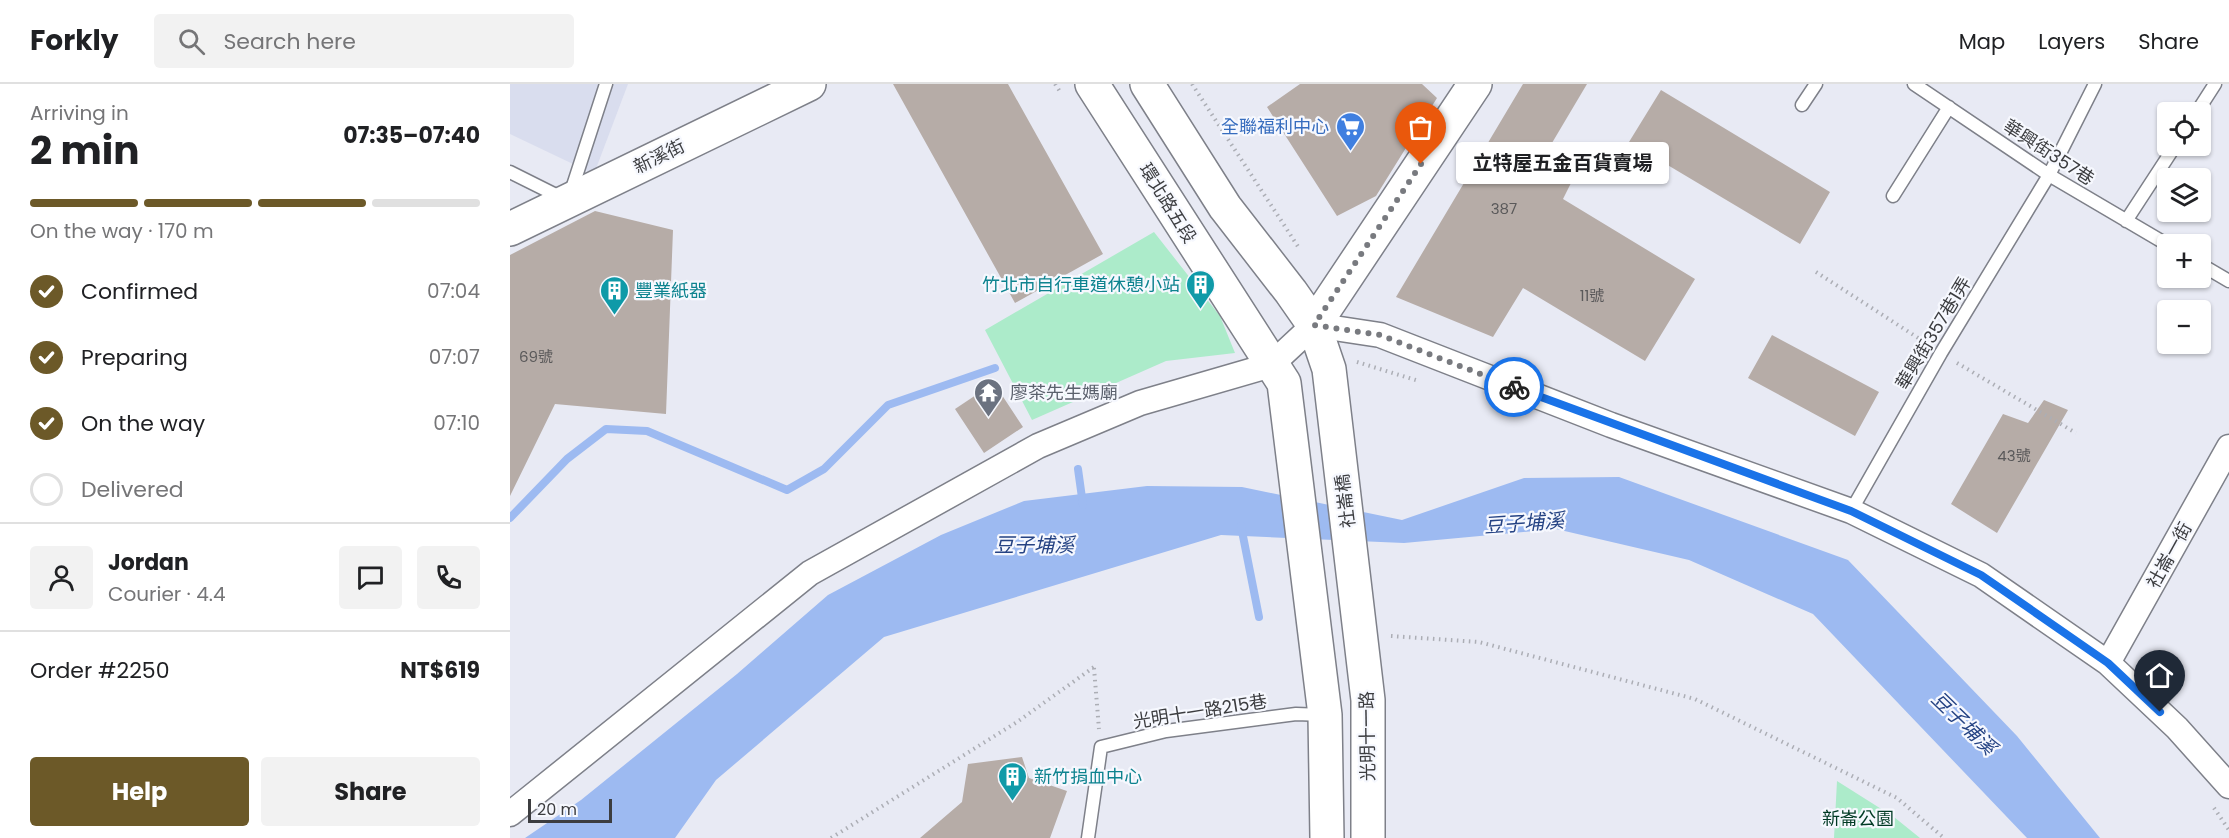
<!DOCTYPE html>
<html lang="en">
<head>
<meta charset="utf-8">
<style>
  :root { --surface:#fff; --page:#f2f2f2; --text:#202124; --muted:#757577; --line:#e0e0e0; --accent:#6c5928 }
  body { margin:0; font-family:Poppins,"Noto Sans TC",sans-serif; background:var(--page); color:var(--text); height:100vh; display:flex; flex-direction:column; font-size:22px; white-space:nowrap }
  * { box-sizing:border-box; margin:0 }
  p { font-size:20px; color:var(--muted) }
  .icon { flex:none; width:33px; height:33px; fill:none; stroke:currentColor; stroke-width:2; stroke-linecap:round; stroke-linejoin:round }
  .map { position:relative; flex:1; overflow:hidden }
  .details { display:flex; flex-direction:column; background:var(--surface); width:510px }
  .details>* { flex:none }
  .controls { position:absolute; left:1647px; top:18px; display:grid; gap:12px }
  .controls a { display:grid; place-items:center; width:54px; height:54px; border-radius:6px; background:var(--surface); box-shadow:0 2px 4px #0004; font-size:30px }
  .scale { position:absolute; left:18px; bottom:15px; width:84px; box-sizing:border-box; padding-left:6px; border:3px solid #3c3d40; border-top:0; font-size:16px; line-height:21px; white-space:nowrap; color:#3c3d40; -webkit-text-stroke:4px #f6f8fe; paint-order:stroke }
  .pin { position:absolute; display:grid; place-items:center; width:51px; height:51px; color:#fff; margin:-62px -26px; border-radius:50% 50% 50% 0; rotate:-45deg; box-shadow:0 0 6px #0007 }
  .pin .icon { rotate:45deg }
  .courier { position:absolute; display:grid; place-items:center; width:60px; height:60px; margin:-30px; border:4px solid #1a73e8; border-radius:50%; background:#fff; color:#222; box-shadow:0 2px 8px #0007 }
  .bubble { position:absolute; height:42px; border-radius:6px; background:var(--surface); box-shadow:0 2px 4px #0004; font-size:20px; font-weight:700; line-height:42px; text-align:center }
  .overview em { font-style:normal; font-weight:700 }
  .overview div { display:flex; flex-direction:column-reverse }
  .overview { display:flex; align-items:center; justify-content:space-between; height:102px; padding:0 30px }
  h1 { font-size:39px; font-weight:700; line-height:45px }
  .bar { display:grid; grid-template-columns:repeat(4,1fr); gap:9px 6px; align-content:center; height:72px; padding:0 30px }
  .bar i { height:8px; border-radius:4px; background:var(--line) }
  .bar .active { background:var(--accent) }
  .bar p { grid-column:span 4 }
  .line { display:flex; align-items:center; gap:15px; padding:0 30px; border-top:2px solid var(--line) }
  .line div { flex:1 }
  .round { display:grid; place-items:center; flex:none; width:63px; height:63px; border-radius:6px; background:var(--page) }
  ol { padding:0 30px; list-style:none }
  li { display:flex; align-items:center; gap:18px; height:66px }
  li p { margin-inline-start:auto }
  li .icon { padding:6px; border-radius:50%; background:var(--accent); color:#fff; stroke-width:4 }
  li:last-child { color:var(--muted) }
  li i { width:33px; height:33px; border:3px solid var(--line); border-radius:50% }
  .primary-button { display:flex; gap:12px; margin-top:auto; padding:12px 30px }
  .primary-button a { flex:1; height:69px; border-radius:6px; background:var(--accent); color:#fff; font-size:24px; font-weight:700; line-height:69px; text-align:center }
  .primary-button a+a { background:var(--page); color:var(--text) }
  header { display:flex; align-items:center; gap:36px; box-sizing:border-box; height:84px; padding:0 30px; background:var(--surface); border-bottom:2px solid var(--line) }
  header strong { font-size:28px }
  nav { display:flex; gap:33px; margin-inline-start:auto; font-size:21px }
  .search { width:420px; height:54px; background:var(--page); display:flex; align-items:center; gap:15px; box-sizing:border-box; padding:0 21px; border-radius:6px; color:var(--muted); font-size:22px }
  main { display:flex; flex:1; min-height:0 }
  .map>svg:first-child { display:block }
  .built { fill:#d9ddee }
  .green { fill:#acebca }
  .water { fill:#9dbaf1 }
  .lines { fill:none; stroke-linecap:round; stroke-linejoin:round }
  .stream { stroke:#9dbaf1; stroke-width:8 }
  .building { fill:#b6aca7 }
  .lane-casing { stroke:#7e8089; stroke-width:15 }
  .street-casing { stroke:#7e8089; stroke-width:27 }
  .secondary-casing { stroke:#7e8089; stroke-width:36 }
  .path { stroke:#acaeb5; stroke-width:4; stroke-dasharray:1.5 4.5; stroke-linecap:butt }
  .lane { stroke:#fff; stroke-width:12 }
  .street { stroke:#fff; stroke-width:24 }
  .secondary { stroke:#fff; stroke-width:33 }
  .done { stroke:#787a7f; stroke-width:6; stroke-dasharray:0 10.8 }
  .route { stroke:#1a73e8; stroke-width:8 }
  .labels { text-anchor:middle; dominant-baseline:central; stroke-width:4.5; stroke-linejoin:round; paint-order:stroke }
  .number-label { font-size:15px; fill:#5a595a }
  .shop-label { font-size:18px; fill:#366cbe; stroke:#f6f8fe; text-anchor:end }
  .street-label { font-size:18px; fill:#3c3d40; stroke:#f6f8fe }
  .culture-label { font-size:18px; fill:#0d838f; stroke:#f6f8fe; text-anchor:start }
  .worship-label { font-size:18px; fill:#5b616d; stroke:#f6f8fe; text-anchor:start }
  .park-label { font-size:18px; fill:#003a24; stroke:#f6f8fe }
  .water-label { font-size:20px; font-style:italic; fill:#254384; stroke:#f6f8fe }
</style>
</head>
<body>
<header>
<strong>Forkly</strong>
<div class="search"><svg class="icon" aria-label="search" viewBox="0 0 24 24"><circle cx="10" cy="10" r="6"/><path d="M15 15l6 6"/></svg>Search here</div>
<nav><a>Map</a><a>Layers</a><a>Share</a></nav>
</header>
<main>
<section class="details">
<div class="overview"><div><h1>2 min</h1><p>Arriving in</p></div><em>07:35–07:40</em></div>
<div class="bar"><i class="active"></i><i class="active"></i><i class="active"></i><i></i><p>On the way · 170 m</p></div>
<ol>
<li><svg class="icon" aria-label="check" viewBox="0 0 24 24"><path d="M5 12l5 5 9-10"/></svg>Confirmed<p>07:04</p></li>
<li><svg class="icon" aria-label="check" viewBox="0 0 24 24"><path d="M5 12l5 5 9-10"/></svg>Preparing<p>07:07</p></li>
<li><svg class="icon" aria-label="check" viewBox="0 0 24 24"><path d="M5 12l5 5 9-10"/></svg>On the way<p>07:10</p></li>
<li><i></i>Delivered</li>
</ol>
<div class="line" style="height:108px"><a class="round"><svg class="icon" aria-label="person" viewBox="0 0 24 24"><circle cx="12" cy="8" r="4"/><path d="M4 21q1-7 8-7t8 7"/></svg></a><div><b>Jordan</b><p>Courier · 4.4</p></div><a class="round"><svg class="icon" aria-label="chat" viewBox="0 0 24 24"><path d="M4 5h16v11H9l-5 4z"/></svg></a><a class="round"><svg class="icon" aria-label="phone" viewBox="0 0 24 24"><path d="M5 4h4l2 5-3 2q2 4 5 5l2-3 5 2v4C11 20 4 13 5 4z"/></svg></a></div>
<div class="line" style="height:78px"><div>Order #2250</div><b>NT$619</b></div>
<div class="primary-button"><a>Help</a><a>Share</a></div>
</section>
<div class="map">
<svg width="1719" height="754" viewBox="0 0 1719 754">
  <rect width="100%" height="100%" fill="#e8eaf4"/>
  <path class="built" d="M0 0H118L84 90 0 50Z"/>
  <path class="green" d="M644 148 710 232 725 269 656 277 522 336 475 246Z
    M1327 697 1384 733 1410 754H1324Z"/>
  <path class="water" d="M1109 393 1338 476 1507 652 1590 754H1517L1303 530 1179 476 1046 445 894 459 711 451 374 553 206 696 165 754H15L71 716 227 590 318 511 431 451 514 417 637 402 732 403 892 436 1014 394Z"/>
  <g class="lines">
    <path class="stream" d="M568 385 573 421
      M0 434 57 375 96 345 137 347 277 406 314 385 378 321 485 284
      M731 442 749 533"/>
  </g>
  <path class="building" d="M383 0H498L593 170 505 219Z
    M790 0H912L927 14 866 112 827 132 757 23Z
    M1013 0H1077L1039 64 1071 79 1053 115 1185 195 1135 277 1013 204 983 253 886 213Z
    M1151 6 1320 108 1290 160 1119 58Z
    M85 127 163 146 156 330 45 320 0 412V171Z
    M1262 251 1369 308 1345 352 1238 294Z
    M484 299 513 343 474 369 445 325Z
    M1534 316 1558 326 1487 449 1441 420 1493 330 1518 339Z
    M512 673 519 694 557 707 540 754H410L452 718 458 680Z"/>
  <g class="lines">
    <defs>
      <path id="lane" d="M1404 0 1539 91 1658 161
        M1292 21 1306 0
        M1687 28 1705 0
        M0 88 58 117 96 0
        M1383 112 1439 23
        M1616 137 1665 62
        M1690 180 1719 197
        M1341 427 1431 269 1539 91 1585 0
        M578 754 591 663 656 647 786 630 814 631"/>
      <path id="street" d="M1598 579 1719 363
        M0 730 300 489 528 362 630 319 761 281 804 241 870 251 1101 341 1341 427 1471 491 1598 579 1667 644 1719 702"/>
      <path id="secondary" d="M582 0 774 299 815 631 817 754
        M637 0 715 123 781 208 804 241 819 285 858 616V754
        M0 145 299 0
        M804 241 965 0"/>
    </defs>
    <use href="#lane" class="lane-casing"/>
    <use href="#street" class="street-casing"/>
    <use href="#secondary" class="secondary-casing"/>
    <path class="path" d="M545 0 551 9
      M682 0 789 164
      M1306 188 1416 259
      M847 278 909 297
      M1447 279 1566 349
      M881 552 969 558 1185 615 1387 714 1434 754
      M584 584 589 645
      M1704 724 1719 746
      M321 754 507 638 584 583"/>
    <use href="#lane" class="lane"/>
    <use href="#street" class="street"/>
    <use href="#secondary" class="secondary"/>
  </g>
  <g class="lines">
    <path class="done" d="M911 80 804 241 870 251 1004 303"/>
    <path class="route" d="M1004 303 1341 427 1471 491 1598 579 1650 628"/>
  </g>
  <defs>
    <symbol id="supermarket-pin" viewBox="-11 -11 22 30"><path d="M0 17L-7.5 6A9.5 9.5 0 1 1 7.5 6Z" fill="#3f7fe0" stroke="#f6f8fe"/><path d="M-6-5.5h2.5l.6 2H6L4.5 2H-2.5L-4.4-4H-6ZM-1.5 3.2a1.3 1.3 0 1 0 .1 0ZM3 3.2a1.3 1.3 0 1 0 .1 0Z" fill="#fff"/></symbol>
    <symbol id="building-pin" viewBox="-11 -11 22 30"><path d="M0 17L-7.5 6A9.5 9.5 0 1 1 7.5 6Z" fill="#0f9aa8" stroke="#f6f8fe"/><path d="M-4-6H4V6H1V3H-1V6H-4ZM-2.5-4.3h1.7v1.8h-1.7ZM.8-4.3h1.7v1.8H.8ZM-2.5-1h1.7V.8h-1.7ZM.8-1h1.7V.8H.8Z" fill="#fff"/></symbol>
    <symbol id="temple-pin" viewBox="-11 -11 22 30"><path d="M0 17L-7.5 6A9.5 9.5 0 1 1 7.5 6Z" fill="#6b7280" stroke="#f6f8fe"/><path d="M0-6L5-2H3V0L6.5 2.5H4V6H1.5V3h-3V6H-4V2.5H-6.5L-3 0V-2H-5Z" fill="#fff"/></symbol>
  </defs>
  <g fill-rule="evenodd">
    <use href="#supermarket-pin" x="824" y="26" width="33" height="45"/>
    <use href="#building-pin" x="674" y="184" width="33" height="45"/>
    <use href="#building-pin" x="88" y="190" width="33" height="45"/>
    <use href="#temple-pin" x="462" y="292" width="33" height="45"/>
    <use href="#building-pin" x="486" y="676" width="33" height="45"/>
  </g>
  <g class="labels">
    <g class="number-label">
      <text x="994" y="124">387</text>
      <text x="1082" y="211">11號</text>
      <text x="26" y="272">69號</text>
      <text x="1504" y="371">43號</text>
    </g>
    <g class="shop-label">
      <text x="819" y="42">全聯福利中心</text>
    </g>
    <g class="street-label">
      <text transform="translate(1539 68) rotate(33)">華興街357巷</text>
      <text transform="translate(149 72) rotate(-26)">新溪街</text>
      <text transform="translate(658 119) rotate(58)">環北路五段</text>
      <text transform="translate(1423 249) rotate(-59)">華興街357巷1弄</text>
      <text transform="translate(835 417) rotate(-97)">社崙橋</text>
      <text transform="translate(1659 471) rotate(-61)">社崙一街</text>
      <text transform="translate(690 627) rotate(-9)">光明十一路215巷</text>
      <text transform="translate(857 652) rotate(-91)">光明十一路</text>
    </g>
    <g class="culture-label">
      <text x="670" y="200" text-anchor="end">竹北市自行車道休憩小站</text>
      <text x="125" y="206">豐業紙器</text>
      <text x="524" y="692">新竹捐血中心</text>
    </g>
    <g class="worship-label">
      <text x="500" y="308">廖茶先生媽廟</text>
    </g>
    <g class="park-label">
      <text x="1348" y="734">新崙公園</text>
    </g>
    <g class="water-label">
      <text transform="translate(1014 439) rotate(-4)">豆子埔溪</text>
      <text x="524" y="461">豆子埔溪</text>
      <text transform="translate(1454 639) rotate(44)">豆子埔溪</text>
    </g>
  </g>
</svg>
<div class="controls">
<a><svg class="icon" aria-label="locate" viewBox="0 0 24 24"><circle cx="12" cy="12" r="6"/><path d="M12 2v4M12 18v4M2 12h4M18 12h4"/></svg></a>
<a><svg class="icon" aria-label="layers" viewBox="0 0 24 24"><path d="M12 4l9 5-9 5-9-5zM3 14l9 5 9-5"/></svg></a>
<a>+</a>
<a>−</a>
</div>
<div class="scale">20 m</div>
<div class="pin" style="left:911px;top:80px;background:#ea580c"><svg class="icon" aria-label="bag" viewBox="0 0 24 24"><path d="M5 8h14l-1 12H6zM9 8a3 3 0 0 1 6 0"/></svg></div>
<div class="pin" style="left:1650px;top:628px;background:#1f2937"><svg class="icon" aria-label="home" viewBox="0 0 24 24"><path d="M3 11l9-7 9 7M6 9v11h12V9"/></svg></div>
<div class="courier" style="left:1004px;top:303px"><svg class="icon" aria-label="bike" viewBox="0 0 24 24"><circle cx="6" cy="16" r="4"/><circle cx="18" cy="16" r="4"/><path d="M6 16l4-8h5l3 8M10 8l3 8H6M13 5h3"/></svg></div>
<div class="bubble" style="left:946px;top:58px;width:213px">立特屋五金百貨賣場</div>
</div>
</main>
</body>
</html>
